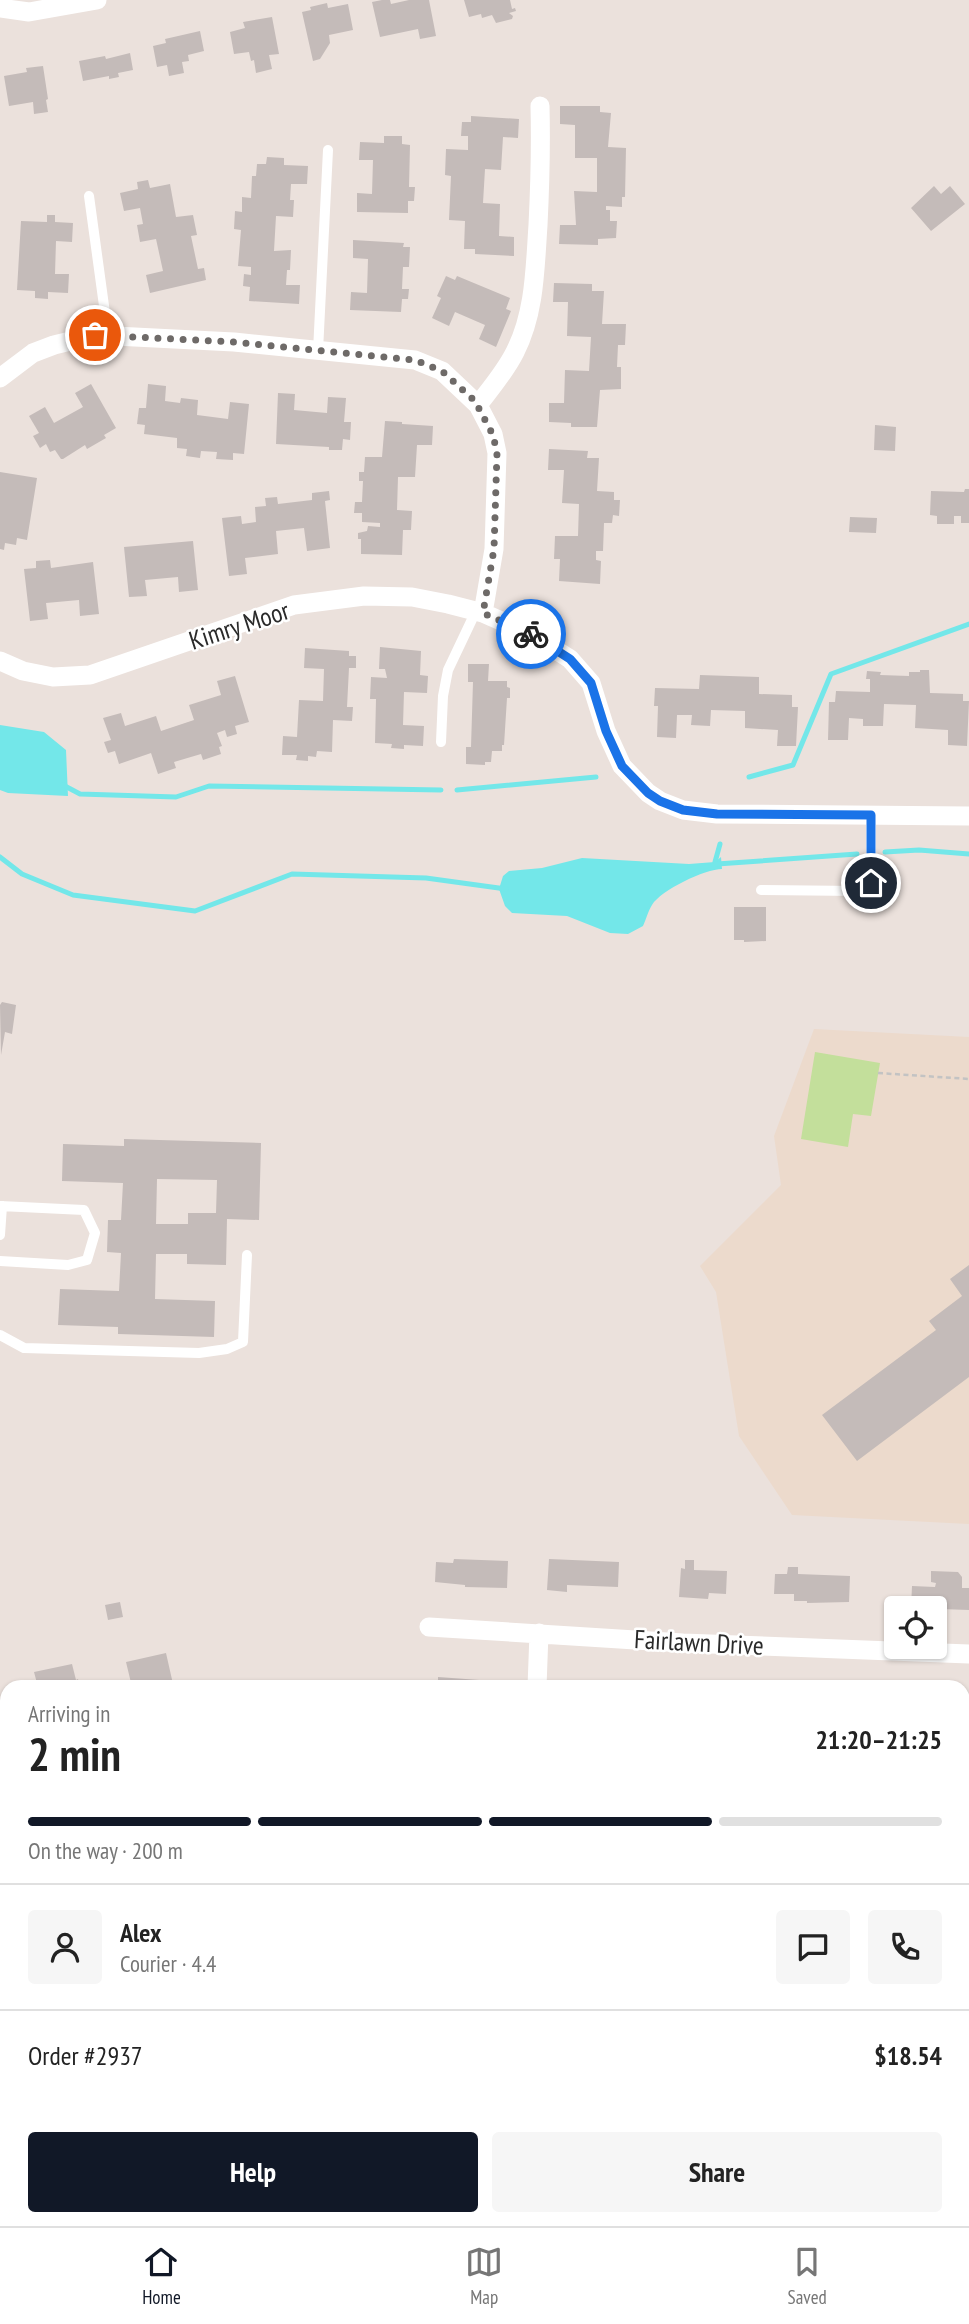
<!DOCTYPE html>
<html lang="en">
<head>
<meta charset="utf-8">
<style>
  :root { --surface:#fff; --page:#f6f6f6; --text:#222; --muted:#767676; --line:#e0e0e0; --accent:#111827 }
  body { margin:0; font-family:"PT Sans Narrow",sans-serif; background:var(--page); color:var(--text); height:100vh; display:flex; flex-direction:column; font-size:26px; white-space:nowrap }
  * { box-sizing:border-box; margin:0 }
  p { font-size:23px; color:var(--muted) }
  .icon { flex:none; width:38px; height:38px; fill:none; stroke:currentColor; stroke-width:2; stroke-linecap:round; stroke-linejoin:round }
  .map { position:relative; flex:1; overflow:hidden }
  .side { position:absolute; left:0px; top:1680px; width:970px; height:546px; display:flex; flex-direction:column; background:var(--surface); border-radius:21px 21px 0 0; box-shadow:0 2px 5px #0004 }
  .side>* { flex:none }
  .buttons { position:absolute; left:884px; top:1596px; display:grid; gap:14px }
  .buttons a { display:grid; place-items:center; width:63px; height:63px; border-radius:7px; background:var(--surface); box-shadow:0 2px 5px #0004; font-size:35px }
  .pin { position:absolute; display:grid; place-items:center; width:60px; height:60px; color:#fff; margin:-30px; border:4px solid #fff; border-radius:50%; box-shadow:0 2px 7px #0007 }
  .courier { position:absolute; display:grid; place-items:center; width:70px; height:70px; margin:-35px; border:5px solid #1a73e8; border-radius:50%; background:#fff; color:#222; box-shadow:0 2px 9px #0007 }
  .summary em { font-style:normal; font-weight:600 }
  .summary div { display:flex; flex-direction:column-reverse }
  .summary { display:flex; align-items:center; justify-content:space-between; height:119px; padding:0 28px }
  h1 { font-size:46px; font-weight:600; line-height:52px }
  .bar { display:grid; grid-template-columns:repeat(4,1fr); gap:10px 7px; align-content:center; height:84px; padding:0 28px }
  .bar i { height:9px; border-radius:5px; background:var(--line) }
  .bar .selected { background:var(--accent) }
  .bar p { grid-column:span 4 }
  .line { display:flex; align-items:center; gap:18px; padding:0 28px; border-top:2px solid var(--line) }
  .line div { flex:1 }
  .round { display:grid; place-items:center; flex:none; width:74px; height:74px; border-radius:7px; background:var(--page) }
  .cta { display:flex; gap:14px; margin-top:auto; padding:14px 28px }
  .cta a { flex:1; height:80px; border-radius:7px; background:var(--accent); color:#fff; font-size:28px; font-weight:600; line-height:80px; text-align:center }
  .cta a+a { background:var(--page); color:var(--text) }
  .menu { display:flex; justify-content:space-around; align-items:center; height:98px; border-top:2px solid var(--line); background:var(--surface); font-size:19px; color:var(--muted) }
  .menu a { display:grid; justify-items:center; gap:4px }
  .menu .selected { color:var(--accent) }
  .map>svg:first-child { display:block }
  .education { fill:#ecdacc }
  .green { fill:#c3df9b }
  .water { fill:#73e7e9 }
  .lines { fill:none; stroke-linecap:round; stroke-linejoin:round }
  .stream { stroke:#73e7e9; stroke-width:5 }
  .building { fill:#c4bbb9; fill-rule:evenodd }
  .path { stroke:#c3c3c3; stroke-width:2.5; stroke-dasharray:5 3.5; stroke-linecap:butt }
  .service { stroke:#fff; stroke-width:10 }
  .minor { stroke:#fff; stroke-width:19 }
  .done { stroke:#6e6a68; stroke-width:7; stroke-dasharray:0 12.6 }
  .route { stroke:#1a73e8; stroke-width:9 }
  .labels { text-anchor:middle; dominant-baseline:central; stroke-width:5; stroke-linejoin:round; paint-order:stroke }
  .street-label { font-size:26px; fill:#2a2a2a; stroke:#fff }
</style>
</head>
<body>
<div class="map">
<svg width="969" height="2226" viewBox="0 0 969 2226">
  <rect width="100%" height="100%" fill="#ebe1dc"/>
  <path class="education" d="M814 1029 969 1037V1524L792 1515 739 1436 716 1292 700 1266 781 1185 774 1136Z"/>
  <path class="green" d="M815 1052 880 1063 871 1116 853 1114 848 1147 801 1139Z"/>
  <path class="water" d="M0 725 44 732 66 750 68 796 8 793 0 790Z
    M721 857 722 869C705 869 661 890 652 905 648 911 646 920 643 926L628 934 610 933 567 916 512 913 505 906 499 889 503 876 509 871 542 868 582 858 689 864 715 862Z"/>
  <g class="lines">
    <path class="stream" d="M749 777 793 765 831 674 969 624
      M63 785 80 794 176 797 209 786 441 790
      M457 790 596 777
      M885 852 919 850 969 854
      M0 857 22 874 73 895 195 911 292 874 426 878 506 889
      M715 862 720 844
      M717 864 857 854"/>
  </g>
  <path class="building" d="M382 0H390L391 4 409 0H429L436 36 420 39 418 29 380 37 372 2Z
    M464 0H510L512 9 515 8 516 11 509 13 513 16 512 19 496 23 492 15 482 18 481 14 469 17Z
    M327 3 328 8 348 4 353 30 329 35 330 43 320 59 313 61 302 12 311 10 310 7Z
    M272 17 279 54 269 55 272 69 256 73 254 60 251 61 249 52 234 54 230 32 245 28 243 22Z
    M200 31 204 51 188 55 189 61 182 62 184 73 169 76 167 65 157 67 153 46 166 43 165 39Z
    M130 53 133 70 118 73 119 77 109 79V76L83 81 79 61 105 56 106 59Z
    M43 66 48 99 46 100 48 112 34 114 33 102 9 106 4 76 27 72 26 68Z
    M560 106H600V112L611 113 608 147 626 148 625 197H622V207L606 206V210H610V221H617L616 238 598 239V245L559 244 560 225H576L574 191 597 192V158H575V125L560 124Z
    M471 116 519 119 518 138 503 137 501 170 485 169 483 203 500 204 499 236 514 237V256L475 254V249H464L465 221 449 220 451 176 445 175 446 149 468 150V136H461L462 122H471Z
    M384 136H402V144L410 145 409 187H415L414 201H408V213L357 212V193L372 194 373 160H359L360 142 384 143Z
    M267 157 284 158V165L308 166 307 184H291L290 200H294L293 217 276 216 274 251 291 250 290 270H287L286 285H300L299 304 249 301 250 287 243 286 244 274 251 275V267L238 266 241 230 234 229 235 211 242 212V197L251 198 252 176H256L257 164H266Z
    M148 180 150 188 170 184 176 217 193 215 197 235 191 236 198 269 204 268 206 280 150 293 146 275 163 271 156 239 140 242 137 225 143 224 140 208 124 211 120 193 138 189 137 182Z
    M934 186 941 194 950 186 965 204 931 231 911 208Z
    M47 215H55V222L73 223 72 242 56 241 55 274H69L68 293 48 292V299L35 298V291L17 290 21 221 47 222Z
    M353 240 404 243 403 247H410L409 267H403L402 289H409L408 299H402L401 312 350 310 351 292 367 293 368 259 353 258Z
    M446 276 455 280 457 276 510 298 506 309 511 311 496 347 479 339 485 325 455 312 449 326 432 318 441 298 437 296Z
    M554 283 592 284V291H604L602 324H626L625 345H618L617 367H621V389L600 390 597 427H571V423L549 422V403H564L565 370 589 371 591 337 567 336 568 302H553Z
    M91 384 116 428 104 435 106 438 87 449 85 445 63 459H61L55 450 50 452 46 444 40 448 33 436 39 433 29 416 45 407 54 423 83 407 75 393Z
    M148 384 166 386 165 401 180 403 181 398 198 400 197 415 228 419 230 402 249 404 244 454 233 453V460L216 459 217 452 201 451 200 458 186 456 187 449 177 448V438L144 434 145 425 137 424 139 408H146Z
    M278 393 295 394 294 410 327 413 328 397 346 398 344 422H351L350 440 343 439 342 450H329V447L276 444Z
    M385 421 402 422V424L433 426 432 445H417L415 477H398L397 510 412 511 411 530H403L402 555 361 554V539H358V533L367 531 368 526 380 527V523L362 522V513H354L355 502H362L363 481H359V472H364L365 457H382Z
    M875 425 896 427 895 451 874 450Z
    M549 449 588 451 587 458H599L597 491 614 492V500H620L619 516 613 515 612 523H604L603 551H596V560L601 561 600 584 559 581 560 559H554L555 536H578L579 504 562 503 564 470H548Z
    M0 472 37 478 27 540 17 538 16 545 5 543 4 550 0 549Z
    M965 489H969V523H961V516H954V524H937V516L930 515 931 491 964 492Z
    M329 491 330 500 325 501 330 548 307 551 304 528 276 531 278 554 245 558 247 574 229 576 222 518 241 516 242 524 256 522 255 507 266 506 265 498 277 497 278 504 312 500V493Z
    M850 517 877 518 876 533 849 532Z
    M193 541 198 590 179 592 178 577 145 580 147 596 129 597 124 547Z
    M50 560 51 568 93 562 99 614 80 616 79 600 46 603 48 619 30 621 24 569 36 568V561Z
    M380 647 421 651 420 675 428 676 427 693 404 692 403 725 424 726 423 746 404 745V749L391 748 392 744 375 743 376 699H370L371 677 387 678 385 669H379Z
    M305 648 349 651V656H356V668H349L347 707H353L352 721 333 720 332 752 317 751 316 757 308 756V761L296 760 297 755H282L283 736 297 737 299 700 323 701 324 669 304 668Z
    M468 664H489L488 681H507V687L510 688V698H507L504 745H502V751H492L491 762H485V765L466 764V747H471L473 682H468Z
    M920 670H929L930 693 963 694V701H969L967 746 948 745V730L915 728 916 705 884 704 883 726H863V719L849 718 848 740H828L829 702H835L836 691 870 692V679H866L867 671 881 672 880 675 909 676V672H920Z
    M700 675 759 677V694L792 695V707H798L796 746H777L778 730 745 728V711L711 710 710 726 691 725 692 715H677L676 738 657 737 658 706H654L655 688 699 689Z
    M235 676 249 722 235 726 237 734 227 737 225 730 217 733 222 746 219 747 221 754 203 760 201 754 174 762 176 768 158 774 151 753 119 764 115 751 108 753 104 742 111 740 103 718 121 713 125 726 156 716 161 731 194 720 189 705 221 695 217 681Z
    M734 907H766V941L744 942V940H734Z
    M2 1002 16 1005 12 1034 5 1032 1 1055 0 1005Z
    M124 1139 261 1143 259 1220 227 1219 226 1265 187 1264V1254H156L155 1299 215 1301 214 1337 118 1334V1327L58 1325 60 1289 119 1291 121 1253 107 1252 108 1220H121L123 1183 62 1181 63 1144 124 1146ZM157 1179 217 1180 216 1213H188V1224H156Z
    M969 1265V1377L857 1461 822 1415 936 1330 929 1321 962 1296 950 1279Z
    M454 1559 508 1561 507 1588 465 1587V1585L435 1582 436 1562 453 1563Z
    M549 1559 619 1562 618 1587 567 1585V1592L547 1590Z
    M685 1560H694V1570L727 1571 726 1594 709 1593 708 1599 679 1597 681 1568 685 1569Z
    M788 1567H798V1574L850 1576 849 1602 807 1603V1601H794V1594H774L775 1574H787Z
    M931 1571 958 1572 962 1577V1588H969V1610L911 1608 912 1586 935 1587 936 1583 931 1582Z
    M120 1602 123 1617 108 1620 105 1605Z
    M166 1653 173 1684 158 1687H132L126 1662Z
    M72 1664 76 1680 78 1679 80 1687H38L34 1672Z
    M438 1677 493 1681V1687H421V1680L438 1681Z
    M962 1696 969 1699V1725H962Z
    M969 1827V1850L962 1853V1830Z
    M964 2041 969 2044V2078L962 2073V2044Z
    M0 2055H4V2067H7V2105H0Z
    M14 2219H75V2226H13Z
    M112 2219H169L168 2225 111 2226Z
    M214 2219H261V2226H214Z
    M301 2219H362V2226H301Z
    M552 2219H582V2226H551Z
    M803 2219H814L827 2224 826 2226H800Z"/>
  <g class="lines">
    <path class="path" d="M878 1073 969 1079"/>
    <path class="service" d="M89 196 108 335
      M318 351 328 150
      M441 742 443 696 448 670 476 611
      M761 890 857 891 867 889 871 883V815
      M0 1206 84 1210 95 1233 87 1260 68 1265 0 1261
      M0 1235 2 1206
      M0 1335 24 1348 199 1353 227 1349 243 1342 247 1255"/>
    <path class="minor" d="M0 8 29 12 97 0
      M0 378 33 353 54 345 95 335 234 342 415 360 442 371 478 405
      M483 613 494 549 497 453 493 434 478 405C491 388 505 372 515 352 535 313 535 268 538 225 540 185 541 146 540 106
      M0 661 23 671 53 677 90 675 294 605 364 596 412 597 448 604 483 613 531 634 570 659 591 683 606 731 622 766 648 793 660 801 683 810 717 814 969 816
      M429 1627 683 1643 969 1654
      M537 1687 539 1633
      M962 1904 969 1902
      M0 2154H7
      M506 2226V2219"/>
  </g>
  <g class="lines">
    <path class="done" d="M95 335 234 342 415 360 442 371 475 401 493 435 497 453 494 549 483 613 531 634"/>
    <path class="route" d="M531 634 570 659 591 683 606 731 622 766 648 793 660 801 683 810 717 814 871 815V883"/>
  </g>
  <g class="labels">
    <g class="street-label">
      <text transform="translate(239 625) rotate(-18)">Kimry Moor</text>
      <text transform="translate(699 1642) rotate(3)">Fairlawn Drive</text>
    </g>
  </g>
</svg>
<div class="buttons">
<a><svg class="icon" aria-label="locate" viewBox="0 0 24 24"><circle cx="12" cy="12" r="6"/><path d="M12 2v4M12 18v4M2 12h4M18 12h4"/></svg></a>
</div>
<div class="pin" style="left:95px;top:335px;background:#ea580c"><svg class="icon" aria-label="bag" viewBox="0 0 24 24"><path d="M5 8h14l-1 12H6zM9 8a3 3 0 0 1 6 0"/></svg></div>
<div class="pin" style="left:871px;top:883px;background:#1f2937"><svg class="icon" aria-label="home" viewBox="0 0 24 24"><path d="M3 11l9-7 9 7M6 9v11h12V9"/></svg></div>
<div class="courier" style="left:531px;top:634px"><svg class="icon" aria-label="bike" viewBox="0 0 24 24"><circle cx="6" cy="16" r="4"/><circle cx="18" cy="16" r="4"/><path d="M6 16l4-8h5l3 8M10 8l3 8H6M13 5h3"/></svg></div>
<section class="side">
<div class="summary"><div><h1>2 min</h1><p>Arriving in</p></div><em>21:20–21:25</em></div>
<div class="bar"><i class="selected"></i><i class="selected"></i><i class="selected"></i><i></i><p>On the way · 200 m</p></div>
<div class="line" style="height:126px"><a class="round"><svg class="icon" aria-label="person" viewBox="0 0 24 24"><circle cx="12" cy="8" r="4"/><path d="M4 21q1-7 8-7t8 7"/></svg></a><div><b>Alex</b><p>Courier · 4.4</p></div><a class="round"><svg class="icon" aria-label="chat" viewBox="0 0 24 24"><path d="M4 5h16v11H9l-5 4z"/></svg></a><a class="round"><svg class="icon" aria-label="phone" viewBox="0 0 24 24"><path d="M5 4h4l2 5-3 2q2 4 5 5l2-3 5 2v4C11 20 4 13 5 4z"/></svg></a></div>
<div class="line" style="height:91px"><div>Order #2937</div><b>$18.54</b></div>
<div class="cta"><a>Help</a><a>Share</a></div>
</section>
</div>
<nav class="menu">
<a class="selected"><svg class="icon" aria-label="home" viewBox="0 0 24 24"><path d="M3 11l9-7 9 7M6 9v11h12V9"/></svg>Home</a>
<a><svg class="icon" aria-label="map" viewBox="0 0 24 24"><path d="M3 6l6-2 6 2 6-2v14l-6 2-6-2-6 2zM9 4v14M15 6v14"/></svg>Map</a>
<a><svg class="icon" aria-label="saved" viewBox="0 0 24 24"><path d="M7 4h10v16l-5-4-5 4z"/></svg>Saved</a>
</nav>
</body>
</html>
